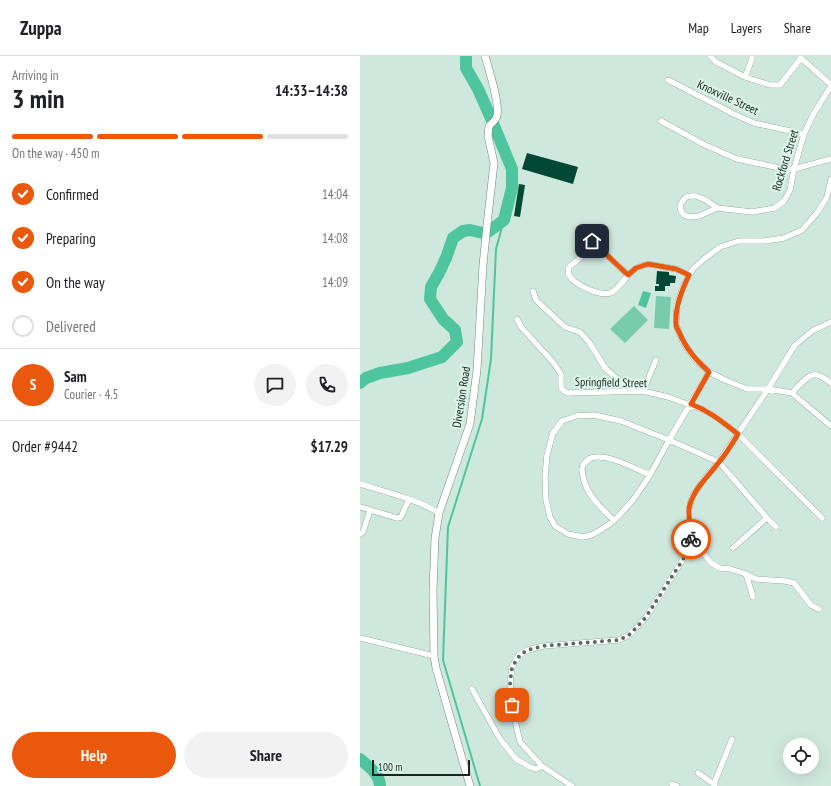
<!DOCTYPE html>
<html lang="en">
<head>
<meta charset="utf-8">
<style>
  :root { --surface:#fff; --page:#f2f2f2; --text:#202124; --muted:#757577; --line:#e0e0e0; --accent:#ea580c }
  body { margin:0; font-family:"PT Sans Narrow",sans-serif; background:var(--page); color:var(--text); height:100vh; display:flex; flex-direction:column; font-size:15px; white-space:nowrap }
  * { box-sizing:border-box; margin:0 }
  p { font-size:13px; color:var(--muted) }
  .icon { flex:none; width:22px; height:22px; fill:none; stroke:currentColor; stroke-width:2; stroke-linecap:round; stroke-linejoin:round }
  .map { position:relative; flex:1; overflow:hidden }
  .drawer { display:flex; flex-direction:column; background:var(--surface); width:360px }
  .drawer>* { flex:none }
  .fabs { position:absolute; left:423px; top:682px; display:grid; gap:8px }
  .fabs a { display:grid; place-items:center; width:36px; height:36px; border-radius:50%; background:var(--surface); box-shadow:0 4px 16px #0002; font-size:20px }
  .scale { position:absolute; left:12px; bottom:10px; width:98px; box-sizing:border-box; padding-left:4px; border:2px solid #1b2420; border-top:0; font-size:11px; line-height:14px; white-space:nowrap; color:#1b2420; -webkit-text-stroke:3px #dcf5eb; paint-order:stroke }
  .pin { position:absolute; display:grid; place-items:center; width:34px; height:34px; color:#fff; margin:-17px; border-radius:8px; box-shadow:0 2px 6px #0006 }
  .courier { position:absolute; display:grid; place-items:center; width:40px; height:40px; margin:-20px; border:3px solid #ea580c; border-radius:50%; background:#fff; color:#222; box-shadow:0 1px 5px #0007 }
  .headline em { font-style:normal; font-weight:700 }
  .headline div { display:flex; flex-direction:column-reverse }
  .headline { display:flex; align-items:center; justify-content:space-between; height:68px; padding:0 12px }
  h1 { font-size:26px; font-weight:700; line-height:30px }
  .bar { display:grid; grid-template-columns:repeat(4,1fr); gap:6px 4px; align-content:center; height:48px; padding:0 12px }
  .bar i { height:5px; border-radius:3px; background:var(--line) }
  .bar .active { background:var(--accent) }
  .bar p { grid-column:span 4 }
  .line { display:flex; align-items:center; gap:10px; padding:0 12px; border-top:1px solid var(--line) }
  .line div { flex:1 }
  .round { display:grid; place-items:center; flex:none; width:42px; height:42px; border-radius:21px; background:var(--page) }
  ol { padding:0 12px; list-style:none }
  li { display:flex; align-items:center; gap:12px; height:44px }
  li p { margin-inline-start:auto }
  li .icon { padding:4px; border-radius:50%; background:var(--accent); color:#fff; stroke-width:4 }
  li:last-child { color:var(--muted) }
  li i { width:22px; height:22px; border:2px solid var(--line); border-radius:50% }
  .cta { display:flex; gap:8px; margin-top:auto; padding:8px 12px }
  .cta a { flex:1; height:46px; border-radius:24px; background:var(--accent); color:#fff; font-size:16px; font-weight:700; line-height:46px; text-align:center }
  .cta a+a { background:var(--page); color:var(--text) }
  header { display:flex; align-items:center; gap:24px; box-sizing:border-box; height:56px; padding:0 20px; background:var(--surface); border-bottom:1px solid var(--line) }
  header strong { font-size:19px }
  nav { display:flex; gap:22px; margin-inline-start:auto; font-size:14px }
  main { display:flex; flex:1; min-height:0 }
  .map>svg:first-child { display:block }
  .green { fill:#78cbad }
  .water { fill:#4ec59e }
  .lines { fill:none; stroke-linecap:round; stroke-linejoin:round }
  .stream { stroke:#4ec59e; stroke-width:2 }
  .river { stroke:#4ec59e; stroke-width:12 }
  .building { fill:#004835 }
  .minor-casing { stroke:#71877e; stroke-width:6 }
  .tertiary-casing { stroke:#71877e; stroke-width:8 }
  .minor { stroke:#fff; stroke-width:5.5 }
  .tertiary { stroke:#fff; stroke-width:7 }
  .done { stroke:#5a6962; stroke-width:4; stroke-dasharray:0 7.2 }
  .route { stroke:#ea580c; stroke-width:5 }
  .labels { text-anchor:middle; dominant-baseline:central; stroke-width:4; stroke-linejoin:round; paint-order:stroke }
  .street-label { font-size:12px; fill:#1b2420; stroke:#dcf5eb }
</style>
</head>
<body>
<header>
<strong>Zuppa</strong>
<nav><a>Map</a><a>Layers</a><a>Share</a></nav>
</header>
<main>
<section class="drawer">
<div class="headline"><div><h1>3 min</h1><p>Arriving in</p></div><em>14:33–14:38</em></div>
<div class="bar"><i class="active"></i><i class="active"></i><i class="active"></i><i></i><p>On the way · 450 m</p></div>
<ol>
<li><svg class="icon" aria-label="check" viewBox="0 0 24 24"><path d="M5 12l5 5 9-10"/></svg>Confirmed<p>14:04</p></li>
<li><svg class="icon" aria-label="check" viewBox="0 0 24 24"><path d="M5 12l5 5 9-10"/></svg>Preparing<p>14:08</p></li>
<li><svg class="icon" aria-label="check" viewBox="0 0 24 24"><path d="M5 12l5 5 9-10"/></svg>On the way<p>14:09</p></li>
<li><i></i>Delivered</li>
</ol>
<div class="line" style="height:72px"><b class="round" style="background:var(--accent);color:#fff">S</b><div><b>Sam</b><p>Courier · 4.5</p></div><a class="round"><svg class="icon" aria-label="chat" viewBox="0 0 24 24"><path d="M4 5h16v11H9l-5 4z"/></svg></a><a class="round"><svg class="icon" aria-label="phone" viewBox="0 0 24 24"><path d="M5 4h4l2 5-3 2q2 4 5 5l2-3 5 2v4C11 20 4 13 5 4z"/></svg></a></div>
<div class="line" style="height:52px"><div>Order #9442</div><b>$17.29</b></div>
<div class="cta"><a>Help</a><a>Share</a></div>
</section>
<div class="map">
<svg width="471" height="730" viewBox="0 0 471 730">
  <rect width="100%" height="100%" fill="#cfe8dd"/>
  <path class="green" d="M296 240 311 241 309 273 294 272Z
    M274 250 288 264 265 287 250 273Z"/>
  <path class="water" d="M283 235 291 237 286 252 278 249Z"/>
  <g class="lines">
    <path class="stream" d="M120 730 83 604 88 471 122 363 131 303 136 193 144 164"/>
    <path class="river" d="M106 0V12L118 33 130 60 152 113V132L144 164 128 176
      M0 327 6 322 20 317 48 312 82 301 97 286 95 274 83 263 70 243 71 231 79 217 86 202 93 182 103 175 110 174 123 177
      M0 703C9 711 20 718 20 730"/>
  </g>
  <path class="building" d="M167 97 218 111 213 128 162 113Z
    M159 128 165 129 160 161 154 160Z
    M297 215 309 216V219L316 220 315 227H310V230H305V235H295V230H299V228H296Z"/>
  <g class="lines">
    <defs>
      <path id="minor" d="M350 0 356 6 385 21 410 29H420L441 2
        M441 0V2L471 29
        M385 21 392 3V0
        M308 24 376 59 394 67 444 78
        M301 65 343 88 377 103 425 113H434L471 103
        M471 123 467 141 457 157 442 174 424 182 405 185H379L360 191 344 203 334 212 329 219 322 234 317 249 316 269 323 286 334 302 349 316 365 324 387 333H408L432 337 471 370
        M357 152 339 160 330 161 324 159 321 155 320 151 321 147 326 141 331 140H336L346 144 357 152 392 156 415 152 424 145 430 134 434 113 444 78 453 59 471 30
        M223 178 232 185 268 219 276 212 288 208 316 213 329 219
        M236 189 209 211 208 218C210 220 211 223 214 225 222 231 239 240 250 237 257 235 263 225 268 219
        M173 235 176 244 193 260 205 271 220 276 229 286 245 312 255 321 269 330 276 335
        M157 263 161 271 193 306 201 318V332L204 335 208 337 283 335 308 341 344 354 356 361 378 378 462 462
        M349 316 309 384 290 419 273 444 254 465 239 475 231 479 223 481 208 478 195 470 190 461 186 444 185 421 187 399 193 377 202 365 216 360 234 359 261 365 309 384 359 406 407 462 416 471
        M283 335 296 304
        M432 337C437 332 449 316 457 319 462 320 467 324 471 327
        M0 428C26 436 56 443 79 457
        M0 451 37 462 41 461 49 443
        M254 465C242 452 226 439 223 420 222 415 221 412 224 408 227 403 232 401 237 401 252 400 276 413 290 419
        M331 469 336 477 344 498 351 507 360 512 370 513 386 518 396 523 425 525 434 527 451 549 459 553
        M0 478 3 476 10 454
        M373 492 407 462
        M386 518 393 541
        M0 582 74 600
        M112 633 140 683 156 703 170 711 176 713 182 710
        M338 717 354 728
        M312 728 317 730
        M212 730 182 710 160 686 154 660 150 627 152 611 159 599 168 594 183 590 259 584 269 579 276 572 286 561 329 494 331 479 329 466V453L332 441 345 422 359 406 408 333 435 289 452 275 471 266
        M355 730 354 728 372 683"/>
      <path id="tertiary" d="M110 730 76 612 74 600 73 535 75 482 79 457 110 368 117 314 123 209 127 169 134 107 128 80 129 70C132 67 136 64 137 60 140 48 129 14 125 0"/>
    </defs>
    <use href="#minor" class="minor-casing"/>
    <use href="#tertiary" class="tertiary-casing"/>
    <use href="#minor" class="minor"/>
    <use href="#tertiary" class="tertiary"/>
  </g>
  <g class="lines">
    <path class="done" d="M152 649 150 627 152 611 160 599 168 594 183 590 259 584 269 579 276 572 286 561 329 494 331 483"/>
    <path class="route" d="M232 185 268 219 276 212 288 208 316 213 329 219C322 234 315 250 316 268 316 271 318 274 319 276 326 293 336 304 349 316L331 348C351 356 361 365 378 378 372 388 366 398 359 406 348 421 332 434 329 453 328 463 332 473 331 483"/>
  </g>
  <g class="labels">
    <g class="street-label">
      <text transform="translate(368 41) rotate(25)">Knoxville Street</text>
      <text transform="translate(425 104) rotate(-73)">Rockford Street</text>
      <text transform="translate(251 326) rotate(1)">Springfield Street</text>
      <text transform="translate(101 341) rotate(-81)">Diversion Road</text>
    </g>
  </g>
</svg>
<div class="fabs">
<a><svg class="icon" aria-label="locate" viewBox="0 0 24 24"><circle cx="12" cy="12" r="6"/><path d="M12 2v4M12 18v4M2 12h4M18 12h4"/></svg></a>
</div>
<div class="scale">100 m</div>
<div class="pin" style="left:152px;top:649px;background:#ea580c"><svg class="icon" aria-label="bag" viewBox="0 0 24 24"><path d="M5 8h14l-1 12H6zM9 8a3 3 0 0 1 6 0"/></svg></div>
<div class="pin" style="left:232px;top:185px;background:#1f2937"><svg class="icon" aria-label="home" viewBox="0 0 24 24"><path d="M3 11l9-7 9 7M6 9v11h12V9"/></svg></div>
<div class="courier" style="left:331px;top:483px"><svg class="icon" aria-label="bike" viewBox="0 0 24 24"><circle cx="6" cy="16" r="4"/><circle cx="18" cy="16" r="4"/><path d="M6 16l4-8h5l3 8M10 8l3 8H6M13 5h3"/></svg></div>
</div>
</main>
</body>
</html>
